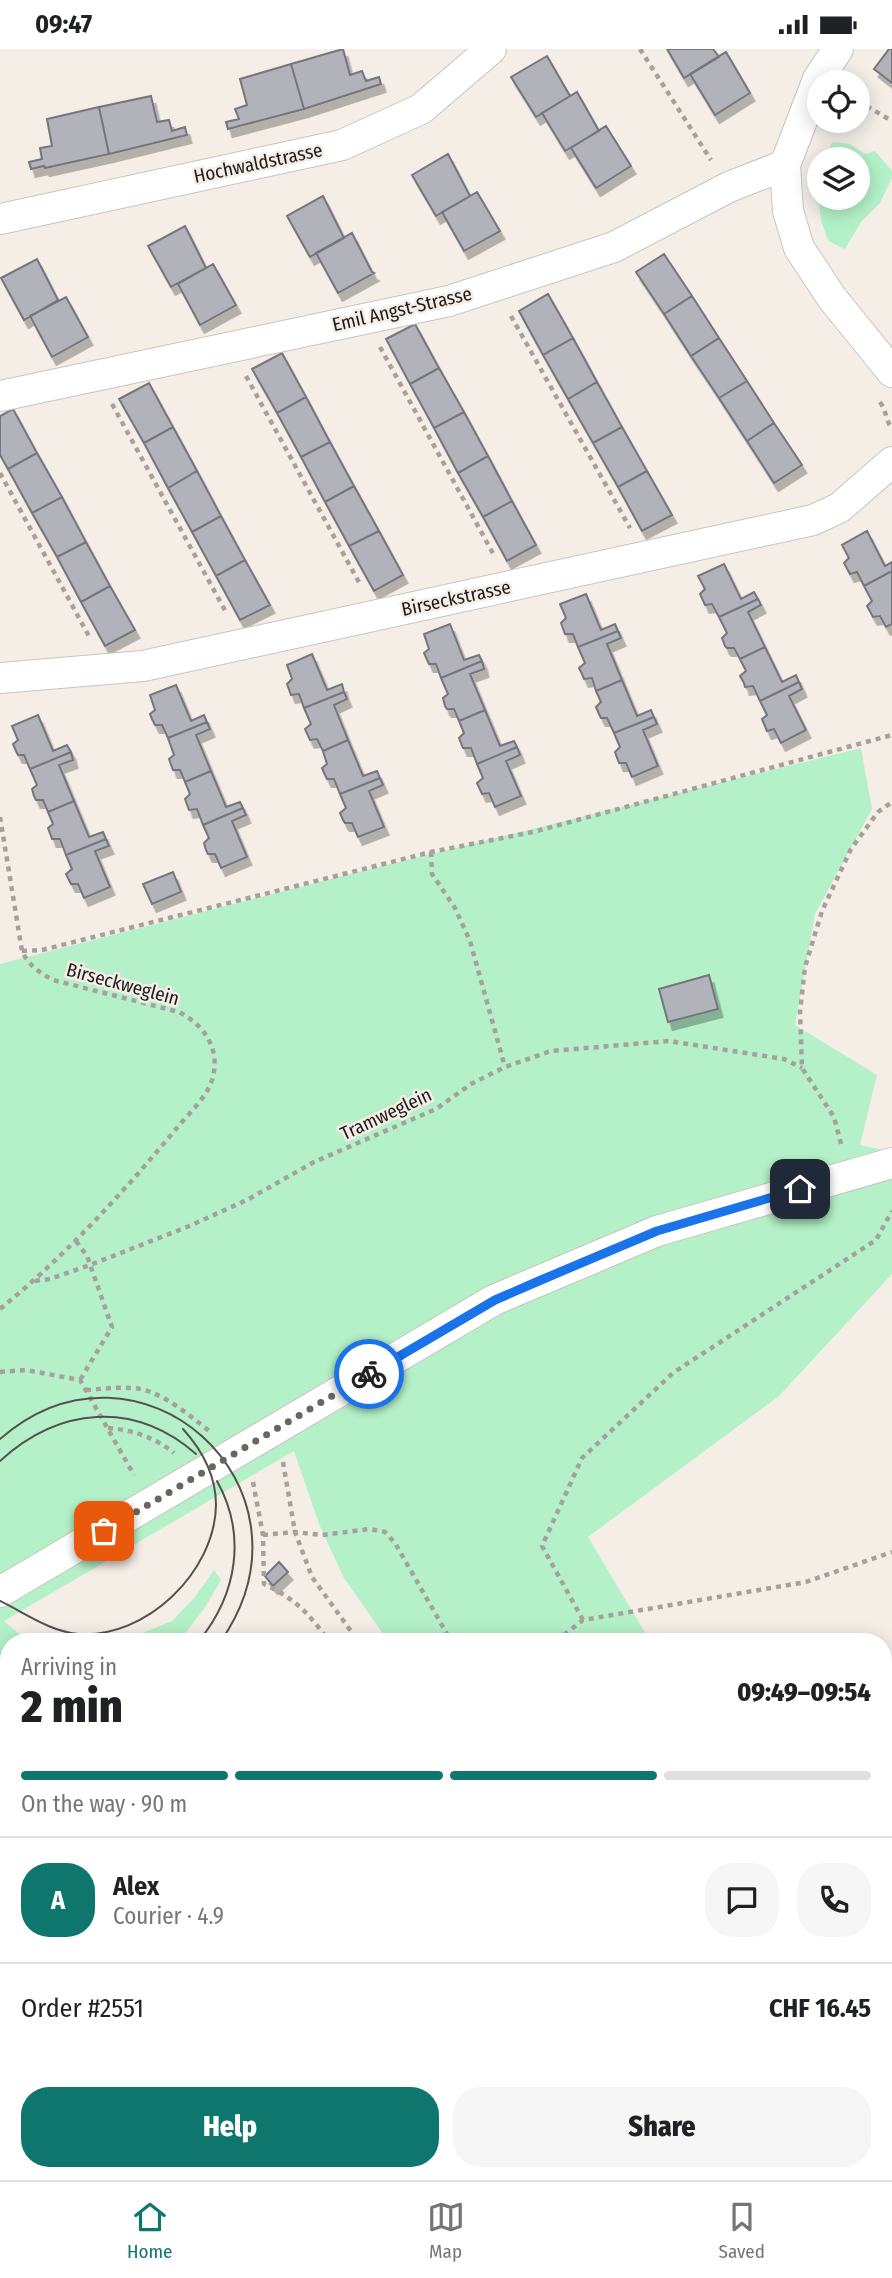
<!DOCTYPE html>
<html lang="en">
<head>
<meta charset="utf-8">
<style>
  :root { --surface:#fff; --page:#f6f6f6; --text:#202124; --muted:#757577; --line:#e0e0e0; --accent:#0f766e }
  body { margin:0; font-family:"Fira Sans Condensed",sans-serif; background:var(--page); color:var(--text); height:100vh; display:flex; flex-direction:column; font-size:26px; white-space:nowrap }
  * { box-sizing:border-box; margin:0 }
  p { font-size:23px; color:var(--muted) }
  .icon { flex:none; width:38px; height:38px; fill:none; stroke:currentColor; stroke-width:2; stroke-linecap:round; stroke-linejoin:round }
  .map { position:relative; flex:1; overflow:hidden }
  .drawer { position:absolute; left:0px; top:1584px; width:892px; height:548px; display:flex; flex-direction:column; background:var(--surface); border-radius:28px 28px 0 0; box-shadow:0 4px 18px #0003 }
  .drawer>* { flex:none }
  .controls { position:absolute; left:807px; top:21px; display:grid; gap:14px }
  .controls a { display:grid; place-items:center; width:63px; height:63px; border-radius:50%; background:var(--surface); box-shadow:0 4px 18px #0003; font-size:35px }
  .pin { position:absolute; display:grid; place-items:center; width:60px; height:60px; color:#fff; margin:-30px; border-radius:14px; box-shadow:0 4px 10px #0006 }
  .courier { position:absolute; display:grid; place-items:center; width:70px; height:70px; margin:-35px; border:5px solid #1a73e8; border-radius:50%; background:#fff; color:#222; box-shadow:0 2px 9px #0007 }
  .overview em { font-style:normal; font-weight:800 }
  .overview div { display:flex; flex-direction:column-reverse }
  .overview { display:flex; align-items:center; justify-content:space-between; height:119px; padding:0 21px }
  h1 { font-size:46px; font-weight:800; line-height:52px }
  .bar { display:grid; grid-template-columns:repeat(4,1fr); gap:10px 7px; align-content:center; height:84px; padding:0 21px }
  .bar i { height:9px; border-radius:5px; background:var(--line) }
  .bar .on { background:var(--accent) }
  .bar p { grid-column:span 4 }
  .line { display:flex; align-items:center; gap:18px; padding:0 21px; border-top:2px solid var(--line) }
  .line div { flex:1 }
  .round { display:grid; place-items:center; flex:none; width:74px; height:74px; border-radius:28px; background:var(--page) }
  .button { display:flex; gap:14px; margin-top:auto; padding:14px 21px }
  .button a { flex:1; height:80px; border-radius:28px; background:var(--accent); color:#fff; font-size:28px; font-weight:800; line-height:80px; text-align:center }
  .button a+a { background:var(--page); color:var(--text) }
  .status { display:flex; justify-content:space-between; align-items:center; height:49px; padding:0 35px; background:var(--surface); direction:ltr }
  .status svg { height:19px; fill:currentColor }
  .tabs { display:flex; justify-content:space-around; align-items:center; height:98px; border-top:2px solid var(--line); background:var(--surface); font-size:19px; color:var(--muted) }
  .tabs a { display:grid; justify-items:center; gap:4px }
  .tabs .on { color:var(--accent) }
  .map>svg:first-child { display:block }
  .green { fill:#b4f1c8 }
  .building { fill:#b1b2ba; stroke:#75767d; stroke-width:2; filter:url(#shadow) }
  .lines { fill:none; stroke-linecap:round; stroke-linejoin:round }
  .minor-casing { stroke:#cac4be; stroke-width:32 }
  .path { stroke:#a6a19c; stroke-width:4.5; stroke-dasharray:5 5; stroke-linecap:butt }
  .minor { stroke:#fff; stroke-width:30 }
  .tram { stroke:#55514e; stroke-width:2 }
  .done { stroke:#696561; stroke-width:7; stroke-dasharray:0 12.6 }
  .route { stroke:#1a73e8; stroke-width:9 }
  .labels { text-anchor:middle; dominant-baseline:central; stroke-width:5; stroke-linejoin:round; paint-order:stroke }
  .street-label { font-size:19px; fill:#1e1b19; stroke:#f4eee7 }
</style>
</head>
<body>
<div class="status"><b>09:47</b><svg viewBox="0 0 49 12"><path d="M0 12V9h3v3zM5 12V6h3v6zM10 12V3h3v9zM15 12V0h3v12zM26 1h20v11H26zM47 4h2v5h-2z"/></svg></div>
<div class="map">
<svg width="892" height="2131" viewBox="0 0 892 2131">
  <defs>
    <filter id="shadow"><feDropShadow dx="4.5" dy="8" stdDeviation="0" flood-color="#0004"/></filter>
  </defs>
  <rect width="100%" height="100%" fill="#f4eee7"/>
  <path class="green" d="M832 93 850 95 865 105 875 102 892 122V129L880 154 861 173 845 200 828 192 821 171 818 147 819 144V149H858V110H826Z
    M861 699 872 760 815 865 795 976 877 1026 860 1096 892 1103V1225L779 1347 588 1488 650 1592H388L344 1529 319 1475 294 1402 4 1572 25 1590 31 1592H9V1663L0 1666V915L370 820Z
    M214 1521 221 1531 204 1560 179 1592H123L172 1572 195 1548Z
    M884 1990 892 2004V2131H182L197 2123H884Z
    M9 2087V2123H130L114 2131H0V2092Z"/>
  <path class="building" d="M343 0 350 26 362 22 366 32 379 28 381 35 304 60 291 15Z
    M667 0H713L719 8 684 29Z
    M889 0H892V34L874 20Z
    M726 3 750 44 715 66 690 25Z
    M547 7 570 47 536 68 511 28Z
    M291 15 304 60 228 80 226 73 239 70 235 60 247 56 240 30Z
    M577 43 599 82 565 102 542 64Z
    M151 47 157 73 169 71 172 82 185 78 187 86 109 105 99 58Z
    M99 58 109 105 45 119 44 117 31 120 29 113 42 110 40 99 52 97 47 70Z
    M606 77 631 117 596 139 571 99Z
    M448 105 470 147 436 167 412 126Z
    M477 143 500 182 464 202 442 163Z
    M323 147 344 189 310 208 287 167Z
    M185 177 206 219 171 238 148 197Z
    M352 184 372 223 374 224 338 244 316 204Z
    M664 205 692 247 664 265 636 223Z
    M37 210 58 251 24 271 1 229Z
    M213 215 236 256 200 276 178 235Z
    M548 245 573 289 543 306 519 262Z
    M692 247 719 289 691 307 664 265Z
    M66 248 88 288 52 308 30 267Z
    M415 275 439 319 410 335 386 290Z
    M573 289 597 333 568 350 543 306Z
    M719 289 747 332 719 349 691 307Z
    M282 304 306 348 277 364 252 320Z
    M439 319 464 363 434 379 410 335Z
    M747 332 774 374 747 392 719 349Z
    M597 333 622 378 593 394 568 350Z
    M149 334 173 378 144 394 119 350Z
    M306 348 330 393 301 408 277 364Z
    M13 360 37 404 8 420 0 406V367Z
    M464 363 488 407 458 424 434 379Z
    M774 374 802 416 774 434 747 392Z
    M173 378 197 422 168 439 144 394Z
    M622 378 647 422 618 438 593 394Z
    M330 393 354 437 325 453 301 408Z
    M37 404 62 448 32 464 8 420Z
    M488 407 512 452 483 468 458 424Z
    M197 422 221 467 192 483 168 439Z
    M647 422 672 466 642 482 618 438Z
    M354 437 379 482 349 497 325 453Z
    M62 448 86 493 57 508 32 464Z
    M512 452 536 496 507 512 483 468Z
    M221 467 245 511 216 527 192 483Z
    M379 482 403 526 374 542 349 497Z
    M867 482 885 517 892 513V522L864 537 857 523 850 525 844 514 849 509 842 496Z
    M86 493 110 537 81 553 57 508Z
    M245 511 270 556 240 571 216 527Z
    M724 515 741 550 754 543 758 550 719 568 712 555 705 556 700 545 705 540 698 527Z
    M892 522V575L886 578 880 567 873 568 867 557 872 552 864 537Z
    M110 537 135 581 105 597 81 553Z
    M586 545 601 581 615 575 618 582 578 598 573 585H565L561 574 566 569 560 555Z
    M758 550 761 556 748 563 765 598 740 610 734 599H727L725 597 722 589 727 584 719 568Z
    M450 575 464 611 479 606 482 612 441 629 436 615H429L424 604 429 600 424 585Z
    M618 582 621 589 607 595 622 631 596 642 592 629 584 630 582 625 579 619 585 614 578 598Z
    M765 598 782 633 796 626 799 633 760 652 753 637 745 638 744 634 740 627 746 622 740 610Z
    M312 605 327 641 342 635 344 643 304 659 299 645 291 646 287 635 292 630 287 616Z
    M482 612 484 620 470 625 485 661 459 672 454 660H447L445 657 443 649 448 645 441 629Z
    M622 631 637 667 651 661 654 668 614 684 607 669H601L599 665 596 658 601 653 596 642Z
    M799 633 802 640 789 647 806 681 781 694 774 680 767 682 762 670 767 666 760 652Z
    M176 636 191 672 204 666 207 673 168 689 162 676H155L152 670 150 665 155 661 150 646Z
    M344 643 347 650 334 656 348 691 323 702 317 690 310 691 305 680 311 675 304 659Z
    M485 661 500 697 514 692 517 698 477 715 471 699H463L459 689 464 684 459 672Z
    M38 666 53 702 67 696 71 703 30 720 24 706H18L16 702 13 695 18 691 12 677Z
    M654 668 657 675 643 681 658 717 632 728 626 714H619L615 703 620 698 614 684Z
    M207 673 210 680 196 686 211 722 185 733 180 721H173L169 710 174 706 168 689Z
    M348 691 363 727 377 722 380 729 340 745 334 730H327L325 726 322 719 327 715 323 702Z
    M517 698 520 706 506 712 521 747 495 758 489 744 482 745 477 734 483 729 477 715Z
    M71 703 73 711 59 716 74 752 48 763 43 751H36L34 747 32 740 37 736 30 720Z
    M211 722 226 758 240 753 243 759 203 776 197 760 189 761 185 750 190 745 185 733Z
    M380 729 383 736 369 742 384 778 358 788 352 774H345L343 771 340 764 346 759 340 745Z
    M74 752 89 788 103 783 106 790 66 806 60 790H52L51 787 48 779 53 775 48 763Z
    M243 759 246 766 232 772 247 808 221 819 215 805H208L206 801 204 794 209 789 203 776Z
    M106 790 109 797 95 802 110 838 84 849 78 835H71L66 825 72 820 66 806Z
    M173 823 181 843 152 855 143 835Z
    M709 926 718 960 668 973 659 940Z
    M279 1513 288 1523 273 1537 265 1527Z
    M9 1830V1891L0 1896V1837Z
    M892 1930V1959L884 1942V1934Z
    M9 1980V2042L0 2046V1982Z"/>
  <g class="lines">
    <defs>
      <path id="minor" d="M838 0 818 30 785 116 788 162 799 199 832 249 892 323
        M0 170 342 96 421 60 491 0
        M0 347 449 252 614 198 729 138 785 116
        M0 629 143 617 813 471 839 459 892 413
        M0 1543 494 1251 657 1182 892 1114"/>
    </defs>
    <use href="#minor" class="minor-casing"/>
    <path class="path" d="M640 0 711 111
      M858 52 892 72
      M511 267 630 479
      M380 298 495 508
      M246 327 361 537
      M880 353C887 363 886 373 892 379
      M112 355 227 565
      M0 424 90 589
      M0 768 22 902C29 917 39 923 53 931L179 963C204 976 220 999 213 1028 208 1048 188 1065 176 1080 122 1145 65 1207 0 1260
      M431 803 432 825 455 859 470 892 505 1018
      M22 902 42 901 431 803 533 783 892 686
      M841 1095 834 1068 802 1019 800 963 805 918 822 862 851 800 878 763 892 753
      M76 1192 87 1207 112 1278 80 1331
      M35 1232 50 1230 90 1216 187 1178 247 1151 314 1113 436 1060 471 1035 505 1018 551 1002 669 992 784 1010 802 1019
      M0 1323 26 1321 80 1331 134 1426
      M86 1341C101 1340 116 1338 131 1339 158 1339 189 1366 209 1382
      M108 1379C133 1381 154 1388 174 1404
      M283 1413 295 1483 312 1528 358 1592
      M253 1433 263 1486 264 1535C296 1550 309 1565 329 1592
      M263 1486 295 1483 322 1486 370 1480 385 1483 395 1494 451 1592
      M583 1571 542 1497 582 1409 673 1324 876 1191 892 1162
      M556 1592 583 1571 806 1533 892 1503
      M884 2099 892 2104
      M821 2123 833 2131
      M248 2131 258 2123"/>
    <use href="#minor" class="minor"/>
    <path class="tram" d="M0 1390C138 1269 328 1437 221 1592
      M0 1412C59 1358 134 1351 196 1405
      M0 1552C25 1564 49 1582 78 1585 146 1590 215 1523 216 1456 216 1427 202 1401 183 1380
      M199 1592C237 1545 247 1486 217 1432
      M0 1680 9 1678
      M0 1697 9 1695"/>
  </g>
  <g class="lines">
    <path class="done" d="M104 1482 369 1325"/>
    <path class="route" d="M369 1325 495 1251 541 1231 657 1182 800 1140"/>
  </g>
  <g class="labels">
    <g class="street-label">
      <text transform="translate(258 114) rotate(-12)">Hochwaldstrasse</text>
      <text transform="translate(402 260) rotate(-13)">Emil Angst-Strasse</text>
      <text transform="translate(456 549) rotate(-12)">Birseckstrasse</text>
      <text transform="translate(123 935) rotate(15)">Birseckweglein</text>
      <text transform="translate(386 1065) rotate(-25)">Tramweglein</text>
    </g>
  </g>
</svg>
<div class="controls">
<a><svg class="icon" aria-label="locate" viewBox="0 0 24 24"><circle cx="12" cy="12" r="6"/><path d="M12 2v4M12 18v4M2 12h4M18 12h4"/></svg></a>
<a><svg class="icon" aria-label="layers" viewBox="0 0 24 24"><path d="M12 4l9 5-9 5-9-5zM3 14l9 5 9-5"/></svg></a>
</div>
<div class="pin" style="left:104px;top:1482px;background:#ea580c"><svg class="icon" aria-label="bag" viewBox="0 0 24 24"><path d="M5 8h14l-1 12H6zM9 8a3 3 0 0 1 6 0"/></svg></div>
<div class="pin" style="left:800px;top:1140px;background:#1f2937"><svg class="icon" aria-label="home" viewBox="0 0 24 24"><path d="M3 11l9-7 9 7M6 9v11h12V9"/></svg></div>
<div class="courier" style="left:369px;top:1325px"><svg class="icon" aria-label="bike" viewBox="0 0 24 24"><circle cx="6" cy="16" r="4"/><circle cx="18" cy="16" r="4"/><path d="M6 16l4-8h5l3 8M10 8l3 8H6M13 5h3"/></svg></div>
<section class="drawer">
<div class="overview"><div><h1>2 min</h1><p>Arriving in</p></div><em>09:49–09:54</em></div>
<div class="bar"><i class="on"></i><i class="on"></i><i class="on"></i><i></i><p>On the way · 90 m</p></div>
<div class="line" style="height:126px"><b class="round" style="background:var(--accent);color:#fff">A</b><div><b>Alex</b><p>Courier · 4.9</p></div><a class="round"><svg class="icon" aria-label="chat" viewBox="0 0 24 24"><path d="M4 5h16v11H9l-5 4z"/></svg></a><a class="round"><svg class="icon" aria-label="phone" viewBox="0 0 24 24"><path d="M5 4h4l2 5-3 2q2 4 5 5l2-3 5 2v4C11 20 4 13 5 4z"/></svg></a></div>
<div class="line" style="height:91px"><div>Order #2551</div><b>CHF 16.45</b></div>
<div class="button"><a>Help</a><a>Share</a></div>
</section>
</div>
<nav class="tabs">
<a class="on"><svg class="icon" aria-label="home" viewBox="0 0 24 24"><path d="M3 11l9-7 9 7M6 9v11h12V9"/></svg>Home</a>
<a><svg class="icon" aria-label="map" viewBox="0 0 24 24"><path d="M3 6l6-2 6 2 6-2v14l-6 2-6-2-6 2zM9 4v14M15 6v14"/></svg>Map</a>
<a><svg class="icon" aria-label="saved" viewBox="0 0 24 24"><path d="M7 4h10v16l-5-4-5 4z"/></svg>Saved</a>
</nav>
</body>
</html>
